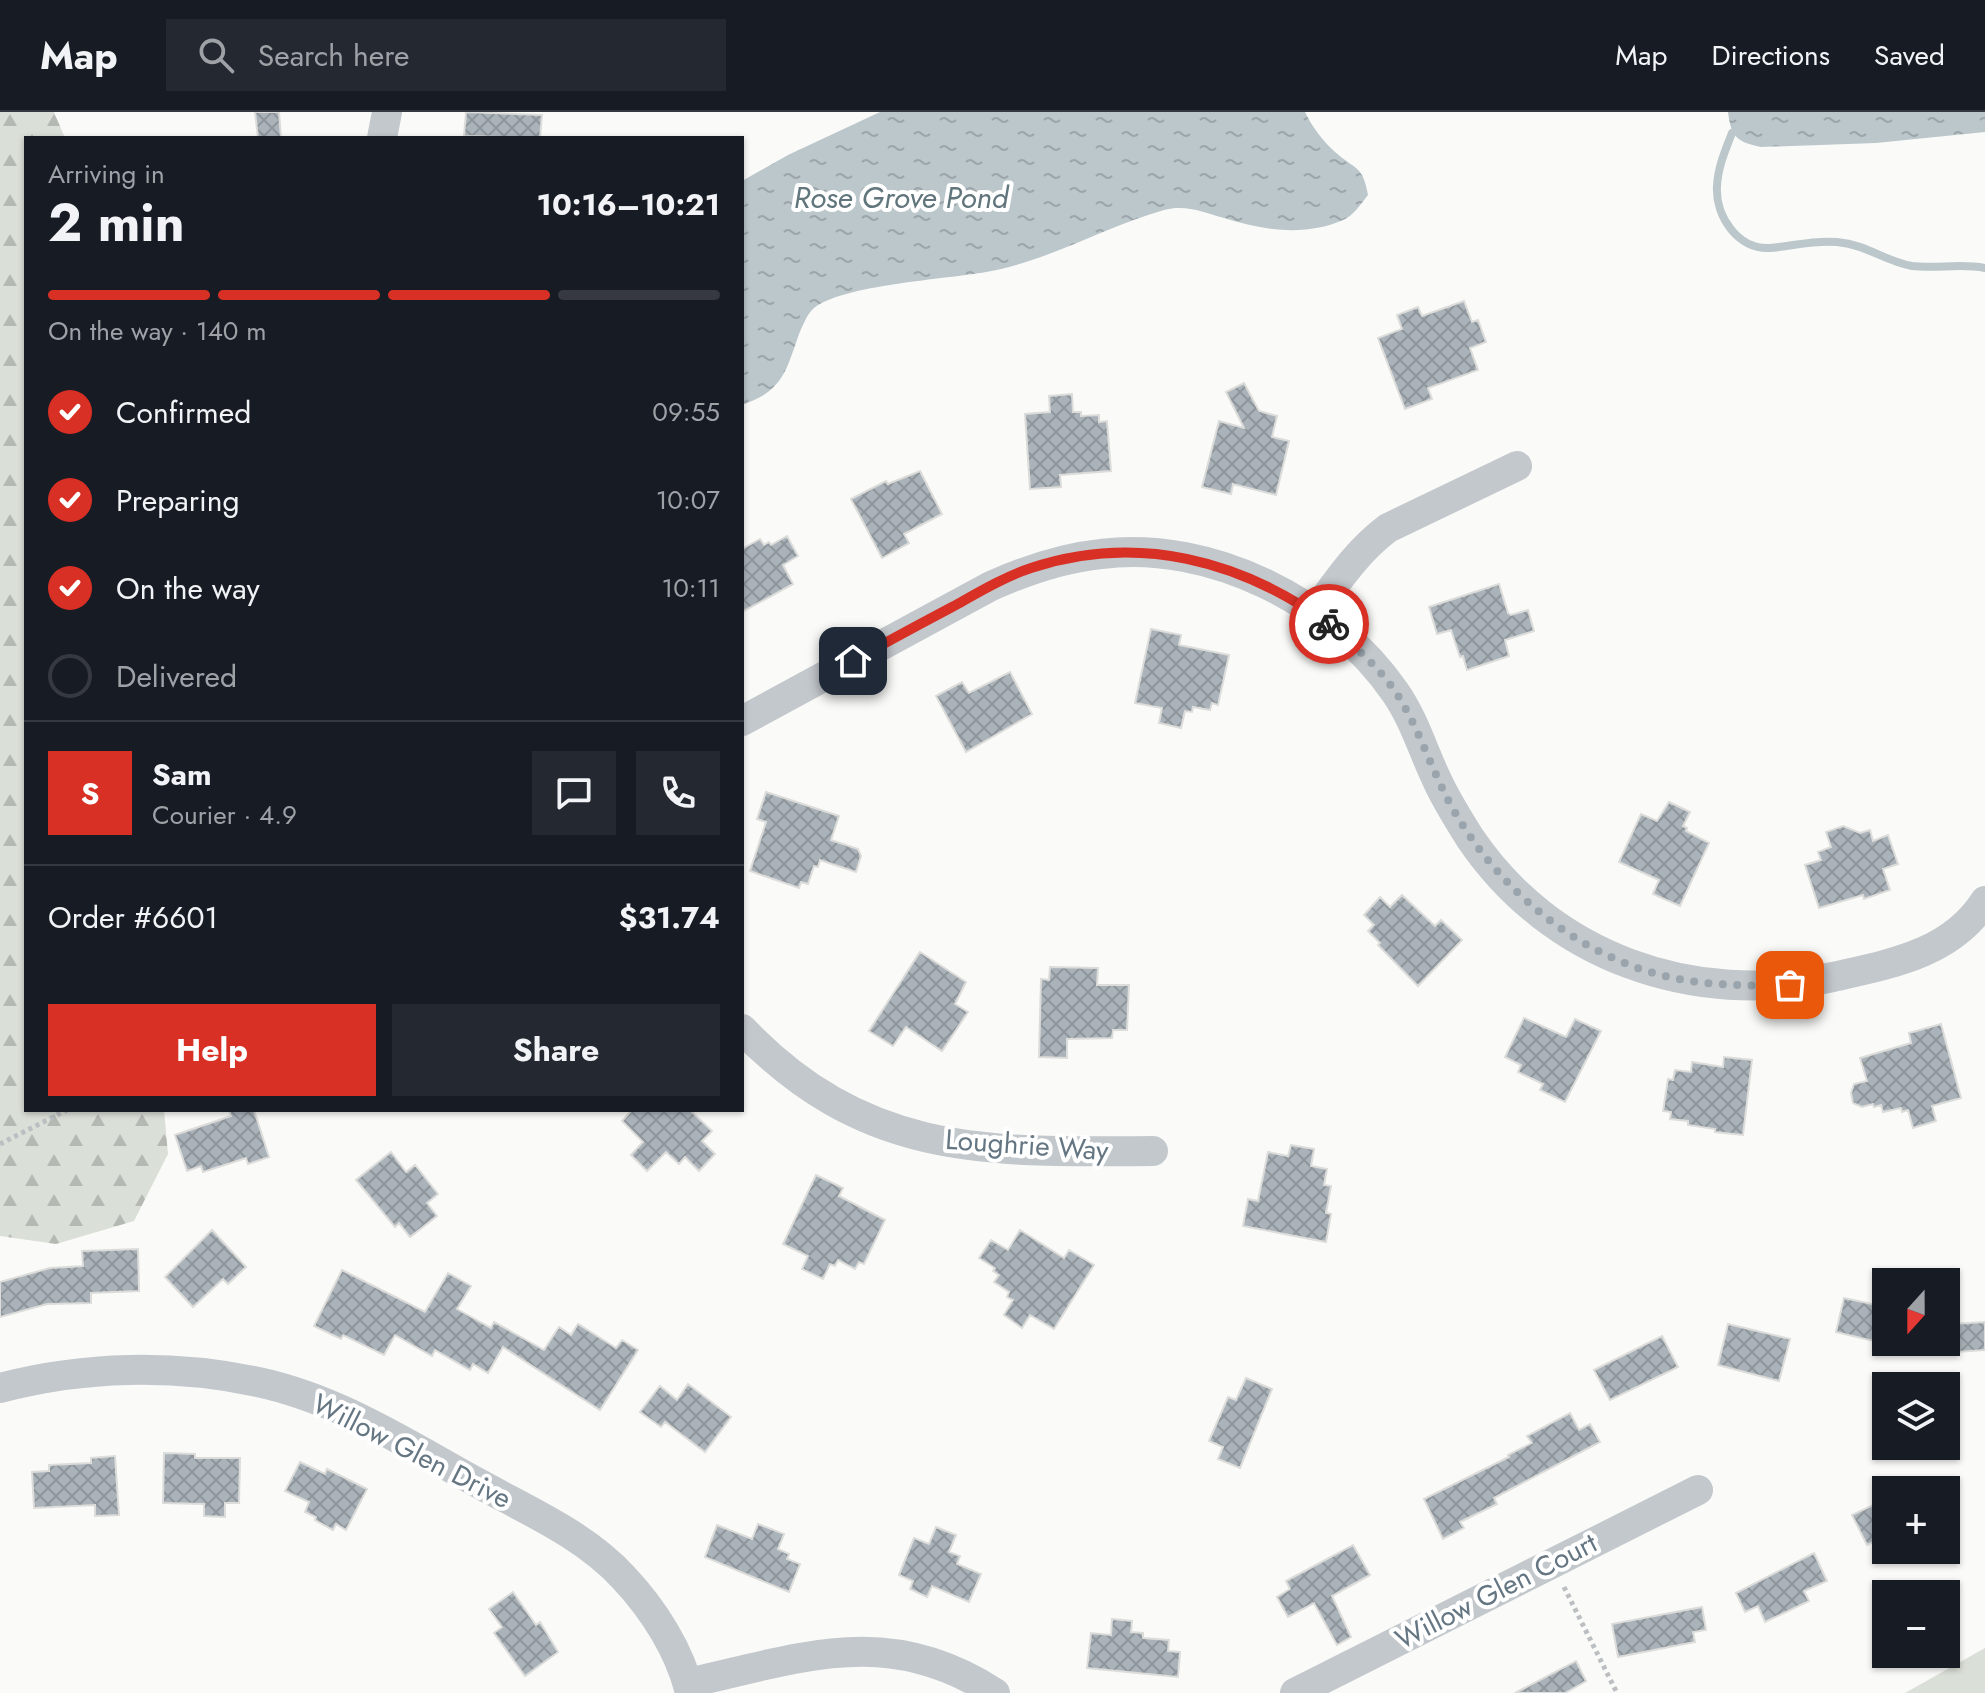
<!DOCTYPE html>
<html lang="en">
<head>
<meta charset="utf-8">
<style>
  :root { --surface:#171b24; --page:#242831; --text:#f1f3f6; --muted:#9ea1a6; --line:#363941; --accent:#d93025 }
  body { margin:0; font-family:Jost,sans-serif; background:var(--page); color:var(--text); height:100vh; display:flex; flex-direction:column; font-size:30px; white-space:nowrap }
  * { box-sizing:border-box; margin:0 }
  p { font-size:26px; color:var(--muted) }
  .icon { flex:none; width:44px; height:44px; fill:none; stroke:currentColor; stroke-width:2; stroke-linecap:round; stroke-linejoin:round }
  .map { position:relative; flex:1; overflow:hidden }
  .details { position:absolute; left:24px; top:24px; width:720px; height:976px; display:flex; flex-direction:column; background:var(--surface); border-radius:0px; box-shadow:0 2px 6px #0004 }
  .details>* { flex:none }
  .needle { width:52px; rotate:201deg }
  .fabs { position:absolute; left:1872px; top:1156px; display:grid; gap:16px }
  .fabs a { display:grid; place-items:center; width:88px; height:88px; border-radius:0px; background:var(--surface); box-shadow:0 2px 6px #0004; font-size:40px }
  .pin { position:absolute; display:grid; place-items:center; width:68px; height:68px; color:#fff; margin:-34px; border-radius:16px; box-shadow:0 4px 12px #0006 }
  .courier { position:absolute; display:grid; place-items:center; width:80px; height:80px; margin:-40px; border:6px solid #d93025; border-radius:50%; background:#fff; color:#222; box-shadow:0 2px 10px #0007 }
  .headline em { font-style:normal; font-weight:700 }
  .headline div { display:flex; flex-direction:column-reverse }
  .headline { display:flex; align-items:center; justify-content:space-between; height:136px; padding:0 24px }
  h1 { font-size:52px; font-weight:700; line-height:60px }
  .bar { display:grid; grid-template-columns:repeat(4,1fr); gap:12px 8px; align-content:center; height:96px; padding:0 24px }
  .bar i { height:10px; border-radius:6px; background:var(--line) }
  .bar .current { background:var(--accent) }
  .bar p { grid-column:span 4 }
  .line { display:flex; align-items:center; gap:20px; padding:0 24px; border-top:2px solid var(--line) }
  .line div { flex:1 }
  .round { display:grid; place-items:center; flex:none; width:84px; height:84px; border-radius:0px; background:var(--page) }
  ol { padding:0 24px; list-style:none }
  li { display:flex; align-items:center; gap:24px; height:88px }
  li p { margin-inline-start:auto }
  li .icon { padding:8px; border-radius:50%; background:var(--accent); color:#fff; stroke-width:4 }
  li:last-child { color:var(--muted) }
  li i { width:44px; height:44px; border:4px solid var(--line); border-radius:50% }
  .cta { display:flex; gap:16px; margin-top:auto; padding:16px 24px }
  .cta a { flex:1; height:92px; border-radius:0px; background:var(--accent); color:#fff; font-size:32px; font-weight:700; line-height:92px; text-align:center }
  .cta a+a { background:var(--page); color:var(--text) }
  header { display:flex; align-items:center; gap:48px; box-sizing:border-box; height:112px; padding:0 40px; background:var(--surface); border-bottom:2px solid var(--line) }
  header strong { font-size:38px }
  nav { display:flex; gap:44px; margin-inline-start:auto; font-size:28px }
  .search { width:560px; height:72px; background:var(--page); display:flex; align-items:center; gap:20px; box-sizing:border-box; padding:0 28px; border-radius:0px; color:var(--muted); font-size:30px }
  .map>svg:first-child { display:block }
  .grass { fill:#dadfd7 }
  .forest { fill:url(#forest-firs) }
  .water { fill:url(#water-ripples) }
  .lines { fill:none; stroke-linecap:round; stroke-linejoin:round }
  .stream { stroke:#bbc7cb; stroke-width:8 }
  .building { fill:url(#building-cross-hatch); stroke:#dcdcda; stroke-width:2 }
  .path { stroke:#bbbfc2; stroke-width:5; stroke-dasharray:4 4; stroke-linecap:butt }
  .minor { stroke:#c3c8cc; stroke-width:30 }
  .done { stroke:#99a4ac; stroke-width:8; stroke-dasharray:0 14.4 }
  .route { stroke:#d93025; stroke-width:10 }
  .labels { text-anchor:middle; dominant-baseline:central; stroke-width:8; stroke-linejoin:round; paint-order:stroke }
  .street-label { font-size:28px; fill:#657683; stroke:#fff }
  .water-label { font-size:30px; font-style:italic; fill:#60757c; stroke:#fff }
</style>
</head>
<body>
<header>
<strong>Map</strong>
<div class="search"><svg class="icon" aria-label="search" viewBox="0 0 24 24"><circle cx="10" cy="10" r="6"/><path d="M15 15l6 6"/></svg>Search here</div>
<nav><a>Map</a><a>Directions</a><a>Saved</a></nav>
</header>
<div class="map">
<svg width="1985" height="1581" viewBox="0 0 1985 1581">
  <defs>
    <pattern id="forest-firs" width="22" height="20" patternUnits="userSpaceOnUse" patternTransform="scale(2)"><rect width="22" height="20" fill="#dadfd7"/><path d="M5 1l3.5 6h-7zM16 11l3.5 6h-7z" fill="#b4b9b4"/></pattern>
    <pattern id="water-ripples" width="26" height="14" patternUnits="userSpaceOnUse" patternTransform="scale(2)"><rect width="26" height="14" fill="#bbc7cb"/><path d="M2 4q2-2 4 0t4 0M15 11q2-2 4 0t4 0" fill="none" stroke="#9ca6aa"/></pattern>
    <pattern id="building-cross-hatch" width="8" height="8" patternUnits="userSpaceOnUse" patternTransform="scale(2)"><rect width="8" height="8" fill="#aab3b9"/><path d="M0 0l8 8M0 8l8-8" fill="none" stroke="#8e969c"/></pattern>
  </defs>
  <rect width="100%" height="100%" fill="#fafaf8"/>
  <path class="grass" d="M1985 1536V1581H1905Z"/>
  <path class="forest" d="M0 0H54L65 26H26V309L24 312 26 317V998H164L168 1042 134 1109 56 1132 0 1124Z"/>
  <path class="water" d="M880 0H1305C1312 15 1323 29 1335 40 1355 58 1363 53 1368 83 1361 92 1353 104 1343 108 1304 125 1262 118 1224 106 1204 100 1185 92 1164 98 1104 115 1049 149 986 160 948 167 842 173 814 196 807 202 803 213 799 222 786 259 783 279 742 293V69L788 43Z
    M1728 0H1985V20L1876 31 1761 35C1737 30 1731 25 1728 0Z"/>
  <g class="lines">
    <path class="stream" d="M1732 21C1725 39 1718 55 1717 74 1715 104 1738 138 1770 136 1793 134 1813 128 1837 130 1868 133 1884 149 1912 154 1937 157 1961 151 1985 156"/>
  </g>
  <path class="building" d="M255 0H279L281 26H258Z
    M466 0 542 3 540 26 464 24Z
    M1464 189 1472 210 1478 208 1486 230 1470 236 1478 258 1428 276 1432 287 1405 297 1378 226 1402 217 1397 203 1418 195 1422 204Z
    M1244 271 1259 299 1277 304 1272 325 1289 329 1276 383 1233 372 1231 382 1202 375 1219 309 1244 316 1226 280Z
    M1072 282 1073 300H1081V304L1099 303V310L1107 309 1111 359 1060 363 1061 375 1030 377 1025 302 1050 300 1049 284Z
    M920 359 942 402 904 422 909 431 882 446 851 387 886 369 888 372Z
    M787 424 798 444 783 453 793 472 742 500V437L760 427 764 433 769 430 771 433Z
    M1499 472 1508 501 1511 503 1528 498 1534 519 1505 528 1509 544 1467 558 1463 544 1460 545 1451 518 1437 522 1429 495Z
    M1151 517 1181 523 1179 533 1229 543 1218 593 1212 591 1210 598 1193 595 1192 600 1185 599 1181 616 1159 611 1162 596 1135 591Z
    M1010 560 1032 602 966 640 936 584 962 570 969 581Z
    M766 680 839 704 831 728 858 737 861 744 856 760 820 748 818 755 814 754 808 772 801 770 799 776 750 759 766 710 757 707Z
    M1669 690 1690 700 1683 714 1687 716 1686 719 1709 731 1680 794 1653 782 1659 768 1619 750 1641 702 1657 709Z
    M1843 714 1860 721 1870 718 1873 729 1888 723 1898 752 1883 757 1890 778 1864 787 1863 783 1819 796 1805 753 1821 748 1818 740 1831 735 1826 720Z
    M1402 783 1435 814 1441 808 1462 828 1418 874 1378 833 1380 831 1368 819 1374 813 1364 803 1380 785 1390 795Z
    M920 840 966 870 955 892 968 900 942 939 906 915 893 934 869 919Z
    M1050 855 1098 856 1097 873H1129L1127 918H1113L1112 926 1067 927V946L1039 945 1041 867 1049 868Z
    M1524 906 1566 925 1575 907 1601 919 1565 990 1540 978 1543 972 1518 960 1521 953 1505 945Z
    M1941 912 1961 986 1932 994 1936 1009 1913 1016 1908 998 1902 1000 1901 996 1883 1000 1881 993 1874 995 1873 992 1862 995 1853 991 1851 981 1854 972 1867 969 1860 946 1911 931 1909 921Z
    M1724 945 1752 948 1743 1023 1715 1020V1017L1688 1013V1009L1670 1007 1671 1000 1663 999 1668 967 1673 968 1675 958 1691 960 1692 950 1723 955Z
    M229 998H254L269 1045 248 1052 246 1046 203 1060 201 1054 187 1059 175 1023 231 1004Z
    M632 998H690L712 1019 702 1029 715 1042 699 1059 685 1045 679 1052 666 1040 647 1059 631 1043 643 1030 622 1009Z
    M1291 1033 1314 1037 1311 1054 1327 1057 1324 1073 1331 1074 1326 1101 1331 1102 1326 1130 1243 1114 1248 1087 1258 1089 1268 1040 1288 1044Z
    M391 1040 406 1060 415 1053 438 1082 427 1091 437 1104 410 1125 399 1111 395 1115 356 1068Z
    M816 1063 843 1076 839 1084 885 1108 864 1152 859 1150 855 1157 838 1148 835 1154 830 1152 823 1167 802 1157 808 1144 783 1132Z
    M212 1118 246 1155 228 1172 223 1167 193 1195 165 1165Z
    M1020 1118 1064 1146 1069 1138 1094 1153 1054 1217 1030 1203 1022 1216 1004 1203 1013 1188 1007 1185 1009 1180 994 1170 999 1163 993 1159 995 1156 979 1146 991 1128 1008 1138Z
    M138 1137 139 1179 91 1181V1191L47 1192 0 1205V1170L50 1156 83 1154 82 1139Z
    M342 1158 425 1200 448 1161 471 1174 457 1197 491 1216 494 1210 544 1238 559 1215 571 1223 578 1212 616 1236 622 1228 638 1238 600 1298 503 1235 488 1261 473 1252 470 1258 435 1238 432 1244 395 1223 384 1243 343 1223 341 1227 314 1214Z
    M1844 1186 1886 1195V1232L1836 1220Z
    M1985 1210V1238L1957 1240 1954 1212Z
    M1728 1212 1790 1227 1779 1269 1718 1253Z
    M1662 1224 1678 1255 1610 1288 1594 1258Z
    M1246 1266 1272 1277 1240 1356 1218 1347 1223 1335 1209 1329 1228 1285 1236 1288Z
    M688 1272 731 1305 705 1340 665 1310 661 1315 640 1300 660 1274 677 1288Z
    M1570 1301 1579 1318 1590 1312 1600 1330 1494 1386 1497 1392 1460 1410 1464 1416 1443 1427 1424 1387 1509 1345 1508 1343 1532 1331 1527 1324Z
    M164 1341 195 1342V1346H240L239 1391H225V1405L204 1404V1392L163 1391Z
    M115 1344 119 1403 95 1404V1393L34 1396 32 1360 49 1359V1353L91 1351V1346Z
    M300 1350 325 1362 327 1357 367 1377 346 1418 336 1412 333 1418 315 1408 316 1405 305 1400 309 1390 285 1379Z
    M1886 1387V1424L1867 1433 1852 1403Z
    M758 1412 784 1422 778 1437 789 1442 787 1447 800 1452 789 1480 705 1445 717 1413 752 1427Z
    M936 1415 956 1423 949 1440 960 1444 957 1452 981 1462 969 1490 932 1474 927 1485 910 1477 913 1469 899 1463 914 1426 929 1432Z
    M1353 1433 1370 1463 1332 1484 1351 1525 1337 1533 1314 1491 1288 1505 1277 1485 1290 1477 1286 1469Z
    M1814 1441 1827 1469 1804 1479 1809 1489 1765 1510 1758 1494 1745 1500 1736 1481Z
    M513 1480 536 1513 540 1510 558 1540 525 1564 494 1521 502 1515 489 1497Z
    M1702 1495 1706 1518 1693 1520 1695 1530 1618 1545 1612 1512Z
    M1112 1507 1132 1509 1131 1520 1143 1521V1526L1169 1528 1168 1539 1180 1540 1178 1565 1087 1556 1091 1521 1111 1523Z
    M1576 1549 1586 1569 1565 1581H1515Z"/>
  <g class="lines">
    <path class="path" d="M0 1032 67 998
      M1564 1475 1617 1581"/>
    <path class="minor" d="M382 26 387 0
      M1314 501C1337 470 1357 439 1388 416L1517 354
      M742 609 991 474C1027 458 1062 446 1101 442 1211 428 1333 490 1395 580 1414 607 1423 639 1437 668 1446 688 1458 707 1470 726 1551 846 1694 895 1833 865 1890 852 1951 842 1985 789
      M742 917C866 1046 987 1040 1153 1039
      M0 1276C84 1254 173 1252 258 1270 338 1287 407 1332 478 1371 528 1399 585 1423 624 1466 654 1498 680 1539 690 1581
      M688 1571C801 1546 888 1511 995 1581
      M1295 1581 1698 1378"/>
  </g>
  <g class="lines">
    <path class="done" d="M1329 512C1353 533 1379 555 1397 582 1420 618 1432 660 1453 697 1499 778 1577 844 1669 865 1709 874 1750 874 1790 873"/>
    <path class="route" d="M853 549C886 530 920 512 954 494 979 480 1004 465 1031 456 1137 421 1241 448 1329 512"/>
  </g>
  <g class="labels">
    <g class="street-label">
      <text transform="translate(1027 1033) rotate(4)">Loughrie Way</text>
      <text transform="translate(412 1339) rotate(27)">Willow Glen Drive</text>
      <text transform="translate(1496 1479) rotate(-27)">Willow Glen Court</text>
    </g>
    <g class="water-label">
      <text x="901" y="85">Rose Grove Pond</text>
    </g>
  </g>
</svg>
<div class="fabs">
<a><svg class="needle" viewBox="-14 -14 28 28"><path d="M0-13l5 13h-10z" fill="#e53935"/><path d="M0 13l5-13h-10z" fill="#9ea1a6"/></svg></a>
<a><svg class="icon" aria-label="layers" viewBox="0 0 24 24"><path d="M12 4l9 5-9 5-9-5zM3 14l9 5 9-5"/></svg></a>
<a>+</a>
<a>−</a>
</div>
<div class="pin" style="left:1790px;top:873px;background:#ea580c"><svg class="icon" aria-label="bag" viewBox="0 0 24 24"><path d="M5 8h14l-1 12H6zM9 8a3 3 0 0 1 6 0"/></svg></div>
<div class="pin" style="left:853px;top:549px;background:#1f2937"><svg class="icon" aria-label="home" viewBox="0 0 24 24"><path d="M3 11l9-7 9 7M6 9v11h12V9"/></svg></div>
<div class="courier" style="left:1329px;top:512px"><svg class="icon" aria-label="bike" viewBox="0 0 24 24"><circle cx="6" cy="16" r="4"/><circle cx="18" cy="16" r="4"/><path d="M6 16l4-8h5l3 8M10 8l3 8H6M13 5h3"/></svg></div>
<section class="details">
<div class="headline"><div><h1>2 min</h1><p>Arriving in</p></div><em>10:16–10:21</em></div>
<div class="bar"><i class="current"></i><i class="current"></i><i class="current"></i><i></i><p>On the way · 140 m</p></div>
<ol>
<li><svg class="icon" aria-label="check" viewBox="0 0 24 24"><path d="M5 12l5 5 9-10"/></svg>Confirmed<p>09:55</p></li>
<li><svg class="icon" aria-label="check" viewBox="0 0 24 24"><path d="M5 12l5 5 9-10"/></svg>Preparing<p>10:07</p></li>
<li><svg class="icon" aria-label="check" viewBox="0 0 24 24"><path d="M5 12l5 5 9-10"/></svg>On the way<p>10:11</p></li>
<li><i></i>Delivered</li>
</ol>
<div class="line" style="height:144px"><b class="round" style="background:var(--accent);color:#fff">S</b><div><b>Sam</b><p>Courier · 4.9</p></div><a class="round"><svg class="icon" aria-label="chat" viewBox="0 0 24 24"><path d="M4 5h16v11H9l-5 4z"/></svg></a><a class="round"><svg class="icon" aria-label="phone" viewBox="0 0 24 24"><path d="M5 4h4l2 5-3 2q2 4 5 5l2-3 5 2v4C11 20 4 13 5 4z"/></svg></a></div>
<div class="line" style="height:104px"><div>Order #6601</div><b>$31.74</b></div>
<div class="cta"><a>Help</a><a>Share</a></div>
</section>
</div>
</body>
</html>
